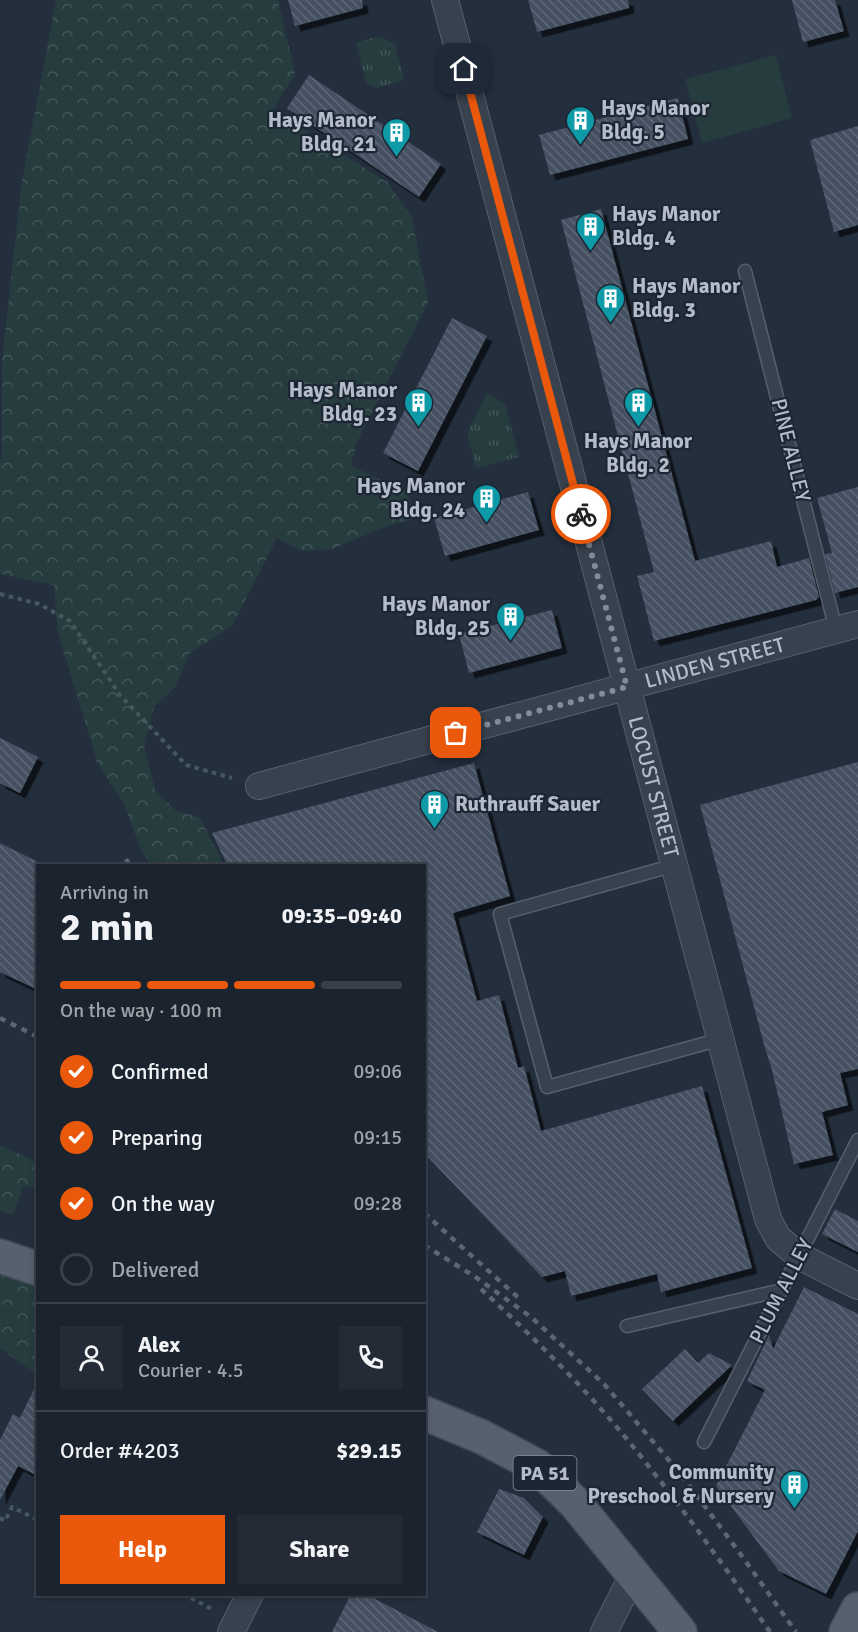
<!DOCTYPE html>
<html lang="en">
<head>
<meta charset="utf-8">
<style>
  :root { --surface:#1b232e; --page:#242b36; --text:#f1f3f6; --muted:#a0a4aa; --line:#39404a; --accent:#ea580c }
  body { margin:0; font-family:Signika,sans-serif; background:var(--page); color:var(--text); height:100vh; display:flex; flex-direction:column; font-size:22px; white-space:nowrap }
  * { box-sizing:border-box; margin:0 }
  p { font-size:20px; color:var(--muted) }
  .icon { flex:none; width:33px; height:33px; fill:none; stroke:currentColor; stroke-width:2; stroke-linecap:round; stroke-linejoin:round }
  .map { position:relative; flex:1; overflow:hidden }
  .sheet { position:absolute; left:36px; top:864px; width:390px; height:732px; display:flex; flex-direction:column; background:var(--surface); border-radius:0px; box-shadow:0 3px 9px #0003,0 0 0 2px var(--line) }
  .sheet>* { flex:none }
  .pin { position:absolute; display:grid; place-items:center; width:51px; height:51px; color:#fff; margin:-26px; border-radius:12px; box-shadow:0 3px 9px #0006 }
  .courier { position:absolute; display:grid; place-items:center; width:60px; height:60px; margin:-30px; border:4px solid #ea580c; border-radius:50%; background:#fff; color:#222; box-shadow:0 2px 8px #0007 }
  .summary em { font-style:normal; font-weight:700 }
  .summary div { display:flex; flex-direction:column-reverse }
  .summary { display:flex; align-items:center; justify-content:space-between; height:102px; padding:0 24px }
  h1 { font-size:39px; font-weight:700; line-height:45px }
  .bar { display:grid; grid-template-columns:repeat(4,1fr); gap:9px 6px; align-content:center; height:72px; padding:0 24px }
  .bar i { height:8px; border-radius:4px; background:var(--line) }
  .bar .current { background:var(--accent) }
  .bar p { grid-column:span 4 }
  .line { display:flex; align-items:center; gap:15px; padding:0 24px; border-top:2px solid var(--line) }
  .line div { flex:1 }
  .round { display:grid; place-items:center; flex:none; width:63px; height:63px; border-radius:0px; background:var(--page) }
  ol { padding:0 24px; list-style:none }
  li { display:flex; align-items:center; gap:18px; height:66px }
  li p { margin-inline-start:auto }
  li .icon { padding:6px; border-radius:50%; background:var(--accent); color:#fff; stroke-width:4 }
  li:last-child { color:var(--muted) }
  li i { width:33px; height:33px; border:3px solid var(--line); border-radius:50% }
  .cta { display:flex; gap:12px; margin-top:auto; padding:12px 24px }
  .cta a { flex:1; height:69px; border-radius:0px; background:var(--accent); color:#fff; font-size:24px; font-weight:700; line-height:69px; text-align:center }
  .cta a+a { background:var(--page); color:var(--text) }
  .map>svg:first-child { display:block }
  .grass { fill:#263c3f }
  .forest { fill:url(#forest-crowns) }
  .park { fill:url(#park-tufts) }
  .building { fill:url(#building-back-hatch); filter:url(#shadow) }
  .lines { fill:none; stroke-linecap:round; stroke-linejoin:round }
  .lane-casing { stroke:#565f6c; stroke-width:15 }
  .street-casing { stroke:#565f6c; stroke-width:28 }
  .primary-casing { stroke:#414a57; stroke-width:36 }
  .path { stroke:#44595c; stroke-width:4; stroke-dasharray:4.5 4.5; stroke-linecap:butt }
  .lane { stroke:#38414e; stroke-width:12 }
  .street { stroke:#38414e; stroke-width:26 }
  .primary { stroke:#56606e; stroke-width:33 }
  .rail { stroke:#5a6575; stroke-width:4.5; stroke-dasharray:6 6; stroke-linecap:butt }
  .done { stroke:#828b98; stroke-width:6; stroke-dasharray:0 10.8 }
  .route { stroke:#ea580c; stroke-width:8 }
  .labels { text-anchor:middle; dominant-baseline:central; stroke-width:4.5; stroke-linejoin:round; paint-order:stroke }
  .shield { fill:#1d2633; stroke:#878f9c; stroke-width:1.5 }
  .shield-label { font-size:20px; font-weight:bold; fill:#b4bcc9 }
  .poi-label { font-size:21px; font-weight:bold; fill:#b4bcc9; stroke:#1d2633; text-anchor:end }
  .street-label { font-size:21px; fill:#b4bcc9; stroke:#1d2633 }
</style>
</head>
<body>
<div class="map">
<svg width="858" height="1632" viewBox="0 0 858 1632">
  <defs>
    <pattern id="forest-crowns" width="20" height="18" patternUnits="userSpaceOnUse" patternTransform="scale(1.5)"><rect width="20" height="18" fill="#263c3f"/><path d="M2 6a3 3 0 1 1 6 0M12 15a3 3 0 1 1 6 0" fill="none" stroke="#435659"/></pattern>
    <pattern id="park-tufts" width="24" height="20" patternUnits="userSpaceOnUse" patternTransform="scale(1.5)"><rect width="24" height="20" fill="#263c3f"/><path d="M3 7l-1-3M5 7V3M7 7l1-3M15 17l-1-3M17 17v-4M19 17l1-3" fill="none" stroke="#435659"/></pattern>
    <pattern id="building-back-hatch" width="6" height="6" patternUnits="userSpaceOnUse" patternTransform="scale(1.5)"><rect width="6" height="6" fill="#455162"/><path d="M-1 5l2 2M0 0l6 6M5-1l2 2" fill="none" stroke="#5d6877"/></pattern>
    <filter id="shadow"><feDropShadow dx="5.5" dy="5.5" stdDeviation="0" flood-color="#0009"/></filter>
  </defs>
  <rect width="100%" height="100%" fill="#242f3e"/>
  <path class="grass" d="M776 55 792 118 702 143 685 79Z"/>
  <path class="forest" d="M56 0H278L295 74 273 110 387 182 412 217 428 303 356 444 351 466 408 492 413 519 382 528 332 549 302 551 277 538 232 626 190 653 175 687 154 707 144 746 155 790 175 810 200 818 224 865H152L141 850 124 804 97 762 58 633 54 585 0 574V463L2 457V361L22 181Z
    M0 1145 37 1162V1188L23 1186 13 1215 0 1211Z
    M0 1273 37 1288V1375L0 1348Z"/>
  <path class="park" d="M379 36 395 44 404 80 376 88 366 82 356 43Z
    M487 393 505 404 519 457 476 468 467 433Z"/>
  <path class="building" d="M288 0H362L363 8 295 26Z
    M528 0H628L629 8 537 32Z
    M792 0H835L844 31 803 42Z
    M309 75 441 164 419 197 287 108Z
    M678 98 688 139 550 175 539 135Z
    M858 126V225L834 232 810 140Z
    M601 209 695 561 771 541 777 567 809 558 819 597 816 600 654 641 637 576 654 572 561 220Z
    M452 318 487 336 418 471 383 453Z
    M858 487V587L835 593 825 554 832 553 817 498Z
    M528 492 539 530 445 556 434 518Z
    M552 610 562 648 469 673 459 634Z
    M0 738 38 757 20 793 0 783Z
    M858 762V1069L840 1073 848 1105 822 1112 833 1155 794 1164 772 1070 765 1048 700 805Z
    M474 763 510 896 453 913 477 1001 499 995 518 1068 524 1066 541 1131 702 1086 752 1268 661 1292 657 1274 571 1296 565 1271 542 1277 424 1153V866H228L212 833Z
    M0 843 38 862V990L0 972Z
    M835 1209 858 1221V1252L822 1234Z
    M804 1287 858 1314V1531L826 1594 779 1571 716 1486 765 1390 747 1381 769 1335 773 1349Z
    M685 1349 698 1363 709 1353 732 1365 673 1421 642 1389Z
    M38 1381V1476L18 1466 0 1500V1440L13 1414 20 1418Z
    M499 1489 524 1498 543 1517 524 1555 477 1532Z
    M351 1594H366L438 1632H332Z"/>
  <g class="lines">
    <defs>
      <path id="lane" d="M745 271 836 630
        M675 865 500 914 547 1087 721 1039
        M627 1326 782 1290
        M704 1442 858 1140"/>
      <g id="street">
        <path id="s1" d="M445 0 768 1219 778 1238 799 1256 858 1286"/>
        <path id="s2" d="M259 786 858 624"/>
        <path d="M231 1632 250 1594"/>
        <path d="M604 1632 633 1575"/>
      </g>
      <path id="primary" d="M0 1256 38 1269
        M424 1413 482 1437 537 1466 575 1503 680 1632
        M846 1632 858 1609"/>
    </defs>
    <use href="#lane" class="lane-casing"/>
    <use href="#street" class="street-casing"/>
    <use href="#primary" class="primary-casing"/>
    <path class="path" d="M0 594 39 604 70 621 120 695 186 765 232 778
      M0 1518 5 1521 12 1507 38 1520
      M183 1594 212 1609"/>
    <use href="#lane" class="lane"/>
    <use href="#street" class="street"/>
    <use href="#primary" class="primary"/>
    <path class="rail" d="M126 859 130 866
      M0 1018 38 1037
      M424 1213 522 1301
      M424 1245 474 1276 531 1317 604 1384 679 1472 739 1552 796 1632
      M481 1289C530 1334 578 1381 621 1432 674 1496 723 1564 770 1632"/>
  </g>
  <g class="lines">
    <path class="done" d="M456 733 627 687 581 514"/>
    <path class="route" d="M464 69 581 514"/>
  </g>
  <defs>
    <symbol id="building-pin" viewBox="-11 -11 22 30"><path d="M0 17L-7.5 6A9.5 9.5 0 1 1 7.5 6Z" fill="#0f9aa8" stroke="#1d2633"/><path d="M-4-6H4V6H1V3H-1V6H-4ZM-2.5-4.3h1.7v1.8h-1.7ZM.8-4.3h1.7v1.8H.8ZM-2.5-1h1.7V.8h-1.7ZM.8-1h1.7V.8H.8Z" fill="#fff"/></symbol>
  </defs>
  <g fill-rule="evenodd">
    <use href="#building-pin" x="564" y="104" width="33" height="45"/>
    <use href="#building-pin" x="380" y="116" width="33" height="45"/>
    <use href="#building-pin" x="574" y="210" width="33" height="45"/>
    <use href="#building-pin" x="594" y="282" width="33" height="45"/>
    <use href="#building-pin" x="402" y="386" width="33" height="45"/>
    <use href="#building-pin" x="622" y="386" width="33" height="45"/>
    <use href="#building-pin" x="470" y="482" width="33" height="45"/>
    <use href="#building-pin" x="494" y="600" width="33" height="45"/>
    <use href="#building-pin" x="418" y="788" width="33" height="45"/>
    <use href="#building-pin" x="778" y="1468" width="33" height="45"/>
  </g>
  <g class="labels">
    <rect class="shield" x="513.5" y="1456" width="63" height="34" rx="4.5"/>
    <g class="shield-label">
      <text x="545" y="1473">PA 51</text>
    </g>
    <g class="poi-label">
      <text x="601" y="108" text-anchor="start">Hays Manor<tspan x="601" dy="24">Bldg. 5</tspan></text>
      <text x="376" y="120">Hays Manor<tspan x="376" dy="24">Bldg. 21</tspan></text>
      <text x="612" y="214" text-anchor="start">Hays Manor<tspan x="612" dy="24">Bldg. 4</tspan></text>
      <text x="632" y="286" text-anchor="start">Hays Manor<tspan x="632" dy="24">Bldg. 3</tspan></text>
      <text x="397" y="390">Hays Manor<tspan x="397" dy="24">Bldg. 23</tspan></text>
      <text x="638" y="441" text-anchor="middle">Hays Manor<tspan x="638" dy="24">Bldg. 2</tspan></text>
      <text x="465" y="486">Hays Manor<tspan x="465" dy="24">Bldg. 24</tspan></text>
      <text x="490" y="604">Hays Manor<tspan x="490" dy="24">Bldg. 25</tspan></text>
      <text x="455" y="804" text-anchor="start">Ruthrauff Sauer</text>
      <text x="774" y="1472">Community<tspan x="774" dy="24">Preschool &amp; Nursery</tspan></text>
    </g>
    <g class="street-label">
      <text transform="translate(791 450) rotate(76)">PINE ALLEY</text>
      <text stroke="none"><textPath href="#s2" startOffset="472">LINDEN STREET</textPath></text>
      <text stroke="none"><textPath href="#s1" startOffset="814">LOCUST STREET</textPath></text>
      <text transform="translate(781 1291) rotate(-63)">PLUM ALLEY</text>
    </g>
  </g>
</svg>
<div class="pin" style="left:456px;top:733px;background:#ea580c"><svg class="icon" aria-label="bag" viewBox="0 0 24 24"><path d="M5 8h14l-1 12H6zM9 8a3 3 0 0 1 6 0"/></svg></div>
<div class="pin" style="left:464px;top:69px;background:#1f2937"><svg class="icon" aria-label="home" viewBox="0 0 24 24"><path d="M3 11l9-7 9 7M6 9v11h12V9"/></svg></div>
<div class="courier" style="left:581px;top:514px"><svg class="icon" aria-label="bike" viewBox="0 0 24 24"><circle cx="6" cy="16" r="4"/><circle cx="18" cy="16" r="4"/><path d="M6 16l4-8h5l3 8M10 8l3 8H6M13 5h3"/></svg></div>
<section class="sheet">
<div class="summary"><div><h1>2 min</h1><p>Arriving in</p></div><em>09:35–09:40</em></div>
<div class="bar"><i class="current"></i><i class="current"></i><i class="current"></i><i></i><p>On the way · 100 m</p></div>
<ol>
<li><svg class="icon" aria-label="check" viewBox="0 0 24 24"><path d="M5 12l5 5 9-10"/></svg>Confirmed<p>09:06</p></li>
<li><svg class="icon" aria-label="check" viewBox="0 0 24 24"><path d="M5 12l5 5 9-10"/></svg>Preparing<p>09:15</p></li>
<li><svg class="icon" aria-label="check" viewBox="0 0 24 24"><path d="M5 12l5 5 9-10"/></svg>On the way<p>09:28</p></li>
<li><i></i>Delivered</li>
</ol>
<div class="line" style="height:108px"><a class="round"><svg class="icon" aria-label="person" viewBox="0 0 24 24"><circle cx="12" cy="8" r="4"/><path d="M4 21q1-7 8-7t8 7"/></svg></a><div><b>Alex</b><p>Courier · 4.5</p></div><a class="round"><svg class="icon" aria-label="phone" viewBox="0 0 24 24"><path d="M5 4h4l2 5-3 2q2 4 5 5l2-3 5 2v4C11 20 4 13 5 4z"/></svg></a></div>
<div class="line" style="height:78px"><div>Order #4203</div><b>$29.15</b></div>
<div class="cta"><a>Help</a><a>Share</a></div>
</section>
</div>
</body>
</html>
